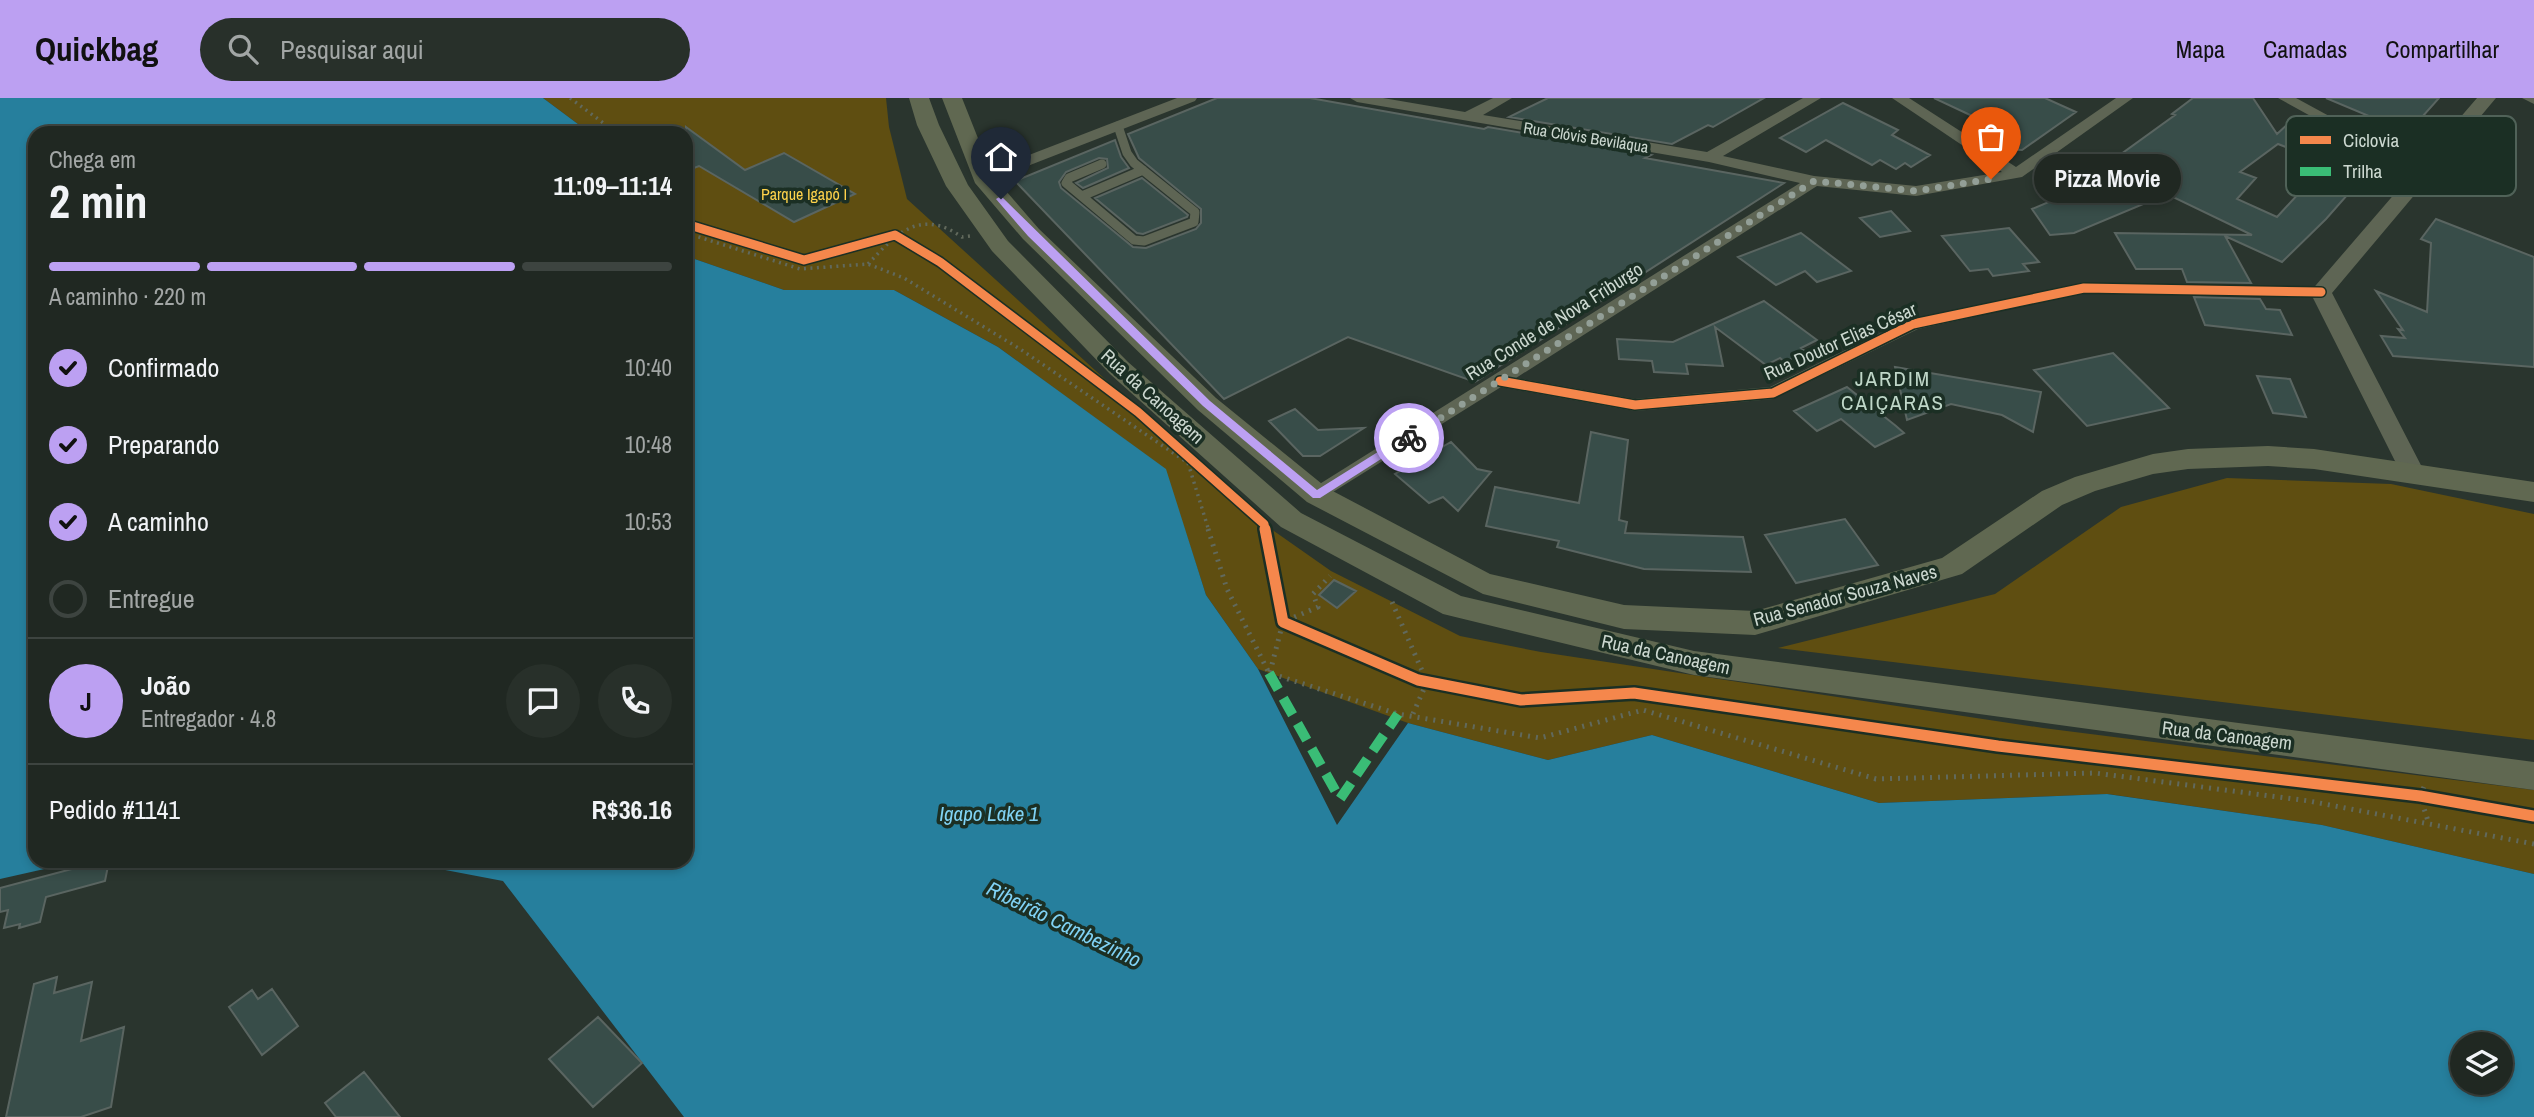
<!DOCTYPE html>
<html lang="pt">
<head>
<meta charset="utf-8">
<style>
  :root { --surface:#202822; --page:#28302a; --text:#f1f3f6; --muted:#a2a6a5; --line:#3d4440; --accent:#bca0f2 }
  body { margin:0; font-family:"Archivo Narrow",sans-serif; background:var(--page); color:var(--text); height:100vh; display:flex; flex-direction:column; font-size:26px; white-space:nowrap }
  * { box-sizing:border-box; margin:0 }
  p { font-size:23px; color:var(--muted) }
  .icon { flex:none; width:38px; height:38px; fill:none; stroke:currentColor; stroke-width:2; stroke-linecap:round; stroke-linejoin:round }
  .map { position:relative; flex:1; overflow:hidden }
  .side { position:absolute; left:28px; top:28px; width:665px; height:742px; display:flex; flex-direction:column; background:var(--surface); border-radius:21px; box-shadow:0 4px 10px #0003,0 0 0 2px var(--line) }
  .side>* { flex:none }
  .buttons { position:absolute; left:2450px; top:934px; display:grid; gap:14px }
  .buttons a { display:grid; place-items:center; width:63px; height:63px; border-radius:50%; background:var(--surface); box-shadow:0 4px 10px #0003,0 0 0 2px var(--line); font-size:35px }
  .pin { position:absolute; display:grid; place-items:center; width:60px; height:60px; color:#fff; margin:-72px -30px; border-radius:50% 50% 50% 0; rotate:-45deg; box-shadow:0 0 7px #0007 }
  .pin .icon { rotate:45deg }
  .courier { position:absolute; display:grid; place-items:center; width:70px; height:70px; margin:-35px; border:5px solid #bca0f2; border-radius:50%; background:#fff; color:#222; box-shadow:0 2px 9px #0007 }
  .bubble { position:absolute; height:49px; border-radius:24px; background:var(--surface); box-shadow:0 4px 10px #0003,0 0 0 2px var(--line); font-size:23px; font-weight:800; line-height:49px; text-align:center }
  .summary em { font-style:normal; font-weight:800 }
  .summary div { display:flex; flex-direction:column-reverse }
  .summary { display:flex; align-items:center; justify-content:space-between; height:119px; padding:0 21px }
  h1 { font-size:46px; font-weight:800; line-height:52px }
  .bar { display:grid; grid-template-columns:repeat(4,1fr); gap:10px 7px; align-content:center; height:84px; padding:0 21px }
  .bar i { height:9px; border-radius:5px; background:var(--line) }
  .bar .active { background:var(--accent) }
  .bar p { grid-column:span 4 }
  .line { display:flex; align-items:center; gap:18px; padding:0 21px; border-top:2px solid var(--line) }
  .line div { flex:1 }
  .round { display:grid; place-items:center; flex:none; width:74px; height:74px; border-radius:37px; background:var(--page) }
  ol { padding:0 21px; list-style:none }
  li { display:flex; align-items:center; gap:21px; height:77px }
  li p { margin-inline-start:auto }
  li .icon { padding:7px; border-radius:50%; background:var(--accent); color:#111; stroke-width:4 }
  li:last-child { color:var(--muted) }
  li i { width:38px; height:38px; border:4px solid var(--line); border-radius:50% }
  header { display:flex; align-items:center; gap:42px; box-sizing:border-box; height:98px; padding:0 35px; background:var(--accent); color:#111 }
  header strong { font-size:33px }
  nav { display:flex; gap:38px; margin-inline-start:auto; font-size:24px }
  .search { width:490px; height:63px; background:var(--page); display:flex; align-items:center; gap:18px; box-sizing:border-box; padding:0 24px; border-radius:38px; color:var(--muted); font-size:26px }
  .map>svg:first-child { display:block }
  .green { fill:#5f4e11 }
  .water { fill:#267f9d; fill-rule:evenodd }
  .building { fill:#384d49; stroke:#5a6561; stroke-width:2 }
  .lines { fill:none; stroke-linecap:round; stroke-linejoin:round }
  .path-far1 { stroke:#61695c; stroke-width:3.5; stroke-dasharray:2 4.5; stroke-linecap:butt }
  .path { stroke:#61695c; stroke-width:5; stroke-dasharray:2 6; stroke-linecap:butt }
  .service { stroke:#5e6554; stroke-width:9 }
  .minor { fill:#5e6554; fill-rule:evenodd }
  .tertiary { fill:#5e6554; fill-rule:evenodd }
  .secondary { fill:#606851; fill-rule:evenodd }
  .quiet { stroke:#3abd76; stroke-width:10; stroke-dasharray:19 10; stroke-linecap:butt }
  .cycleway-far1-casing { stroke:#1b2f24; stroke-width:12 }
  .cycleway-casing { stroke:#1b2f24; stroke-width:16 }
  .cycleway-far1 { stroke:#f5874c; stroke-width:9 }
  .cycleway { stroke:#f5874c; stroke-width:11 }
  .route { fill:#bca0f2 }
  .done { stroke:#939f97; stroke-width:7; stroke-dasharray:0 12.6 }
  .labels { text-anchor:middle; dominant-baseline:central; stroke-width:7; stroke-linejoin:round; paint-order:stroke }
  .far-street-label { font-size:16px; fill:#ccd8d0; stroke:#1b2f24 }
  .far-park-label { font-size:16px; fill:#fed24b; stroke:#1b2f24 }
  .street-label { font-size:19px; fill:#ccd8d0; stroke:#1b2f24 }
  .neighbourhood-label { font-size:21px; letter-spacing:2px; fill:#bfd7c8; stroke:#1b2f24 }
  .water-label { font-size:21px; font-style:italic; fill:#80d2f4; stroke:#1b2f24 }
  .key { fill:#1b2f24; stroke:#506258; stroke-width:2 }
  .key-label { font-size:19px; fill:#ccd8d0 }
</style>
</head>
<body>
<header>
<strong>Quickbag</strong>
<div class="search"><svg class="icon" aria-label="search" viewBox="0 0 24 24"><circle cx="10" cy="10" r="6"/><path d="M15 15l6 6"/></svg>Pesquisar aqui</div>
<nav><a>Mapa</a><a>Camadas</a><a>Compartilhar</a></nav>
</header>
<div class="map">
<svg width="2534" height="1019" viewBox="0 0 2534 1019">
  <rect width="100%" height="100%" fill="#2a352e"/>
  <path class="green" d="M543 0H886L889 29 907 101 1264 426 1331 473 1460 538 1541 554 2043 630 2534 692V776L2322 727 2108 696 1879 705 1652 637 1548 662 1408 625 1258 571 1206 497 1165 371 998 249 894 192H784L686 158V35H590Z
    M2227 380 2391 386 2534 416V642L1778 550 1995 496 2121 409Z"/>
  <path class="water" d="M0 0H543L590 35H35V763H80L0 781Z
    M686 158 784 192H894L998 249 1166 371 1206 497 1258 571 1337 727 1408 625 1548 662 1652 637 1879 705 2107 696 2322 727 2534 776V1019H684L503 783 398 763H686ZM2462 947H2501V985H2462Z"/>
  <path class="building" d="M1217 0H1310L1484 31 1488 29 1651 57 1645 60 1784 85 1475 284 1348 239 1224 301 1015 83 1115 42 1121 59 1129 70 1083 90 1076 85 1108 70 1107 61 1099 60 1066 74 1059 84 1061 90 1133 149 1146 150 1196 131 1201 125V111L1139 60 1128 36Z
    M1548 0H1764L1713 29 1708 27 1672 46 1509 19Z
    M1934 0H2045L2076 14 2022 52 2006 51 1969 33 1983 23Z
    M2193 0H2253L2277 36 2289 25 2314 35 2296 53 2278 46 2240 74 2256 80 2237 101 2277 119 2335 56 2371 70 2326 121 2282 164 2225 138 2251 185 2187 184 2182 171H2136L2115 135 2252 137 2167 96 2074 135 2050 137 2032 111 2075 93 2064 83 2090 63 2103 69 2175 17 2172 16Z
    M2326 0H2439L2405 38 2383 30 2388 26Z
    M1843 5 1898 32 1892 37 1930 57 1911 69 1905 65 1896 71 1880 62 1872 67 1826 42 1806 54 1780 40Z
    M686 29 745 72 784 55 855 96 794 124 699 68 686 73Z
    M1142 80 1188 117 1187 119 1143 136 1137 135 1095 100Z
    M1891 113 1910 133 1880 139 1860 120Z
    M2436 121 2534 159V269L2393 258 2381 238 2405 240 2398 231 2403 232 2376 193 2427 214 2431 145 2421 141Z
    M2009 130 2039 164 2023 166 2029 173 1993 178 1988 171 1970 173 1942 138Z
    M1801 135 1851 173 1817 184 1805 173 1776 187 1738 159Z
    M2194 199 2260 201 2266 211 2280 212 2292 237 2205 227Z
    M1764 203 1817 242 1801 250 1806 254 1785 264 1780 260 1766 267 1715 229 1723 268 1686 266 1688 276 1654 274 1652 263 1619 261 1617 241 1673 244Z
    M2113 255 2169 310 2087 328 2034 272Z
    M1895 269 2041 294 2033 334 2002 317 1951 306 1907 322Z
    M2257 278 2290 281 2306 319 2273 315Z
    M1847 289 1896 328 1904 335 1875 349 1841 321 1817 333 1794 313Z
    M1295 311 1318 332 1364 330 1320 358H1303L1269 323Z
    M1591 334 1628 342 1619 422 1627 424 1625 435 1743 439 1751 474 1644 471 1557 449 1559 443 1486 428 1495 389 1579 405Z
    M1451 344 1477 371 1491 374 1458 413 1443 399 1429 405 1395 376Z
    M1845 421 1878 467 1796 485 1765 437Z
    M1334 482 1356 493 1337 510 1319 497Z
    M102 763H109L105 783 46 799 40 824 19 830 20 826 4 830 8 812 0 814V790Z
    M57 879 54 895 92 884 81 943 124 929 111 1009 81 1019H6L34 886Z
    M272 891 298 928 262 957 229 909 252 892 258 901Z
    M598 919 642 965 593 1009 549 961Z
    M364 974 400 1019H336L325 1005Z"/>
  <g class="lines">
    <path class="path-far1" d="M570 0 606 27 610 35
      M686 135 800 171 868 166 904 180 1020 251 1188 365 1209 433
      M868 166C897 135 920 110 962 139L970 138"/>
    <path class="path" d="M1208 431 1227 491 1269 575 1398 616 1540 640 1643 612 1876 681 2095 675 2309 703 2534 746
      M1392 504 1427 584 1412 618
      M1270 574 1283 524 1318 509 1313 496 1330 478
      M2424 689 2420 698 2428 723"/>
    <path class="service" d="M1102 66 1069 80 1066 85 1134 142 1144 143 1194 124 1195 114 1134 65 1127 55 1118 28
      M1082 98 1143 72"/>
    <path class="minor" d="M1177 0H1197L1195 3 989 83 983 85 975 80 977 77Z
      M1350 0H1383L1465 14 1493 0H1512L1483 17 1707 54 1803 0H1821L1723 58 1814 78 1916 88 2002 74 1892 0H1909L2016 69 2116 0H2133L2022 79 1916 98 1817 88 1516 280 1635 301 1770 289 1907 222 2084 185 2321 189 2330 194 2321 199 2084 195 1918 231 1773 301 1635 313 1501 289 1317 404 1310 402 1307 397 1310 392 1800 85 1709 64 1357 4Z
      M2278 0H2296L2432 74 2424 79 2418 77Z
      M2522 0H2534V6Z"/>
    <path class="tertiary" d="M2477 0H2496L2332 195 2425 375 2422 381 2413 384 2404 381 2401 375 2310 194Z"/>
    <path class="secondary" d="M909 0H929L939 27 968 87 1008 143 1128 264 1301 415 1461 498 1694 553 2534 664V692L1694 577 1443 516 1281 429 1110 276 992 153 946 88 917 27Z
      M942 0H962L993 78 1039 131 1216 300 1327 390 1490 476 1624 507 1755 513 1942 460 2042 393 2075 379 2153 356 2188 351 2268 348 2314 351 2534 384V404L2314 371 2268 368 2188 371 2153 376 2095 393 2062 407 1962 476 1755 537 1624 531 1483 496 1307 404 1198 312 1023 141 975 85Z"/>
    <path class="quiet" d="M1269 575 1340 701 1398 616"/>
    <defs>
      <path id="cycleway-far1" d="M686 126 804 162 895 137 940 164 1138 314 1264 426 1265 433
        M1500 283 1635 307 1773 295 1913 226 2084 190 2321 194"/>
      <path id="cycleway" d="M1265 431 1283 524 1418 582 1521 602 1634 595 1998 648 2420 698 2534 718"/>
    </defs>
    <use href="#cycleway-far1" class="cycleway-far1-casing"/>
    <use href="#cycleway" class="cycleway-casing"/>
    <use href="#cycleway-far1" class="cycleway-far1"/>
    <use href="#cycleway" class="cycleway"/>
  </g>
  <path class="route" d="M1001 98 1210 303 1317 392 1405 337 1414 340 1320 400H1313L1203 308 1028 138 996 101Z"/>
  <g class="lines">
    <path class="done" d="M1409 340 1814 83 1916 93 1991 81"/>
  </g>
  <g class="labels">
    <g class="far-street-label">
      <text transform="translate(1586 39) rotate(9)">Rua Clóvis Beviláqua</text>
    </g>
    <g class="far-park-label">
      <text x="804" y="96">Parque Igapó I</text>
    </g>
    <g class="street-label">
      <text transform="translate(1554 223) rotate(-32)">Rua Conde de Nova Friburgo</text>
      <text transform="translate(1840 243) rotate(-24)">Rua Doutor Elias César</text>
      <text transform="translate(1153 298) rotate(42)">Rua da Canoagem</text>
      <text transform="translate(1845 497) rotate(-15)">Rua Senador Souza Naves</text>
      <text transform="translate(1666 556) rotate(12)">Rua da Canoagem</text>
      <text transform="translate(2227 637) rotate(7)">Rua da Canoagem</text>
    </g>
    <g class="neighbourhood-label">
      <text x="1893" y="280">JARDIM<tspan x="1893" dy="24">CAIÇARAS</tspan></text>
    </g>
    <g class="water-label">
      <text x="989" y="715">Igapo Lake 1</text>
      <text transform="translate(1064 826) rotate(26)">Ribeirão Cambezinho</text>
    </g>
  </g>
  <rect x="2286" y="18" width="230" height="80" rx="10" class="key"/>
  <rect x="2300" y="38" width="31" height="8" fill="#f5874c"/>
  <rect x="2300" y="69" width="31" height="9" fill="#3abd76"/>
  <g class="key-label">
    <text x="2343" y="49">Ciclovia</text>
    <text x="2343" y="80">Trilha</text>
  </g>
</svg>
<div class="buttons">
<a><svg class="icon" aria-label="layers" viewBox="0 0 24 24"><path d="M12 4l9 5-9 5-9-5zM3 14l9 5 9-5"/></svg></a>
</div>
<div class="pin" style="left:1991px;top:81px;background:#ea580c"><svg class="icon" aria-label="bag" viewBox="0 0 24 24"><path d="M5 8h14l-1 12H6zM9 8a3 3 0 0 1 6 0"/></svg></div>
<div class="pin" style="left:1001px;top:101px;background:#1f2937"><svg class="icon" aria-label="home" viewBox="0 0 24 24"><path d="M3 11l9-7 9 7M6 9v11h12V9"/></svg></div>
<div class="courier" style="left:1409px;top:340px"><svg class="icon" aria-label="bike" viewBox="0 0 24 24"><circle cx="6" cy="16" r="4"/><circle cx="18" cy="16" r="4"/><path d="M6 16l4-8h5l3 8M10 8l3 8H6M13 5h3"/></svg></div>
<div class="bubble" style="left:2034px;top:56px;width:147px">Pizza Movie</div>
<section class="side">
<div class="summary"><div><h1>2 min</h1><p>Chega em</p></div><em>11:09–11:14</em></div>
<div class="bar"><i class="active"></i><i class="active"></i><i class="active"></i><i></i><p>A caminho · 220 m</p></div>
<ol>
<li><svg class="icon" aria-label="check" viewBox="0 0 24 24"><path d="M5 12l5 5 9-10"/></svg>Confirmado<p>10:40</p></li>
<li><svg class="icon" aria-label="check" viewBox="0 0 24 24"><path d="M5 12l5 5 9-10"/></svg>Preparando<p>10:48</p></li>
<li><svg class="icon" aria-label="check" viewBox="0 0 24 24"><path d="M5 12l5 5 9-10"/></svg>A caminho<p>10:53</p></li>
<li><i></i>Entregue</li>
</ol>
<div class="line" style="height:126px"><b class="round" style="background:var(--accent);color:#111">J</b><div><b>João</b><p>Entregador · 4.8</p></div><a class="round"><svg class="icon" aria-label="chat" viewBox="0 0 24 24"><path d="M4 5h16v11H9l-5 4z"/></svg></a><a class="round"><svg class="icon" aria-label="phone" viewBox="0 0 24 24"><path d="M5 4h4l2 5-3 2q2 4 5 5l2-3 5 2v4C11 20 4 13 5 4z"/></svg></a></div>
<div class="line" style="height:91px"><div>Pedido #1141</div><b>R$36.16</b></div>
</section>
</div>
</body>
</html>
